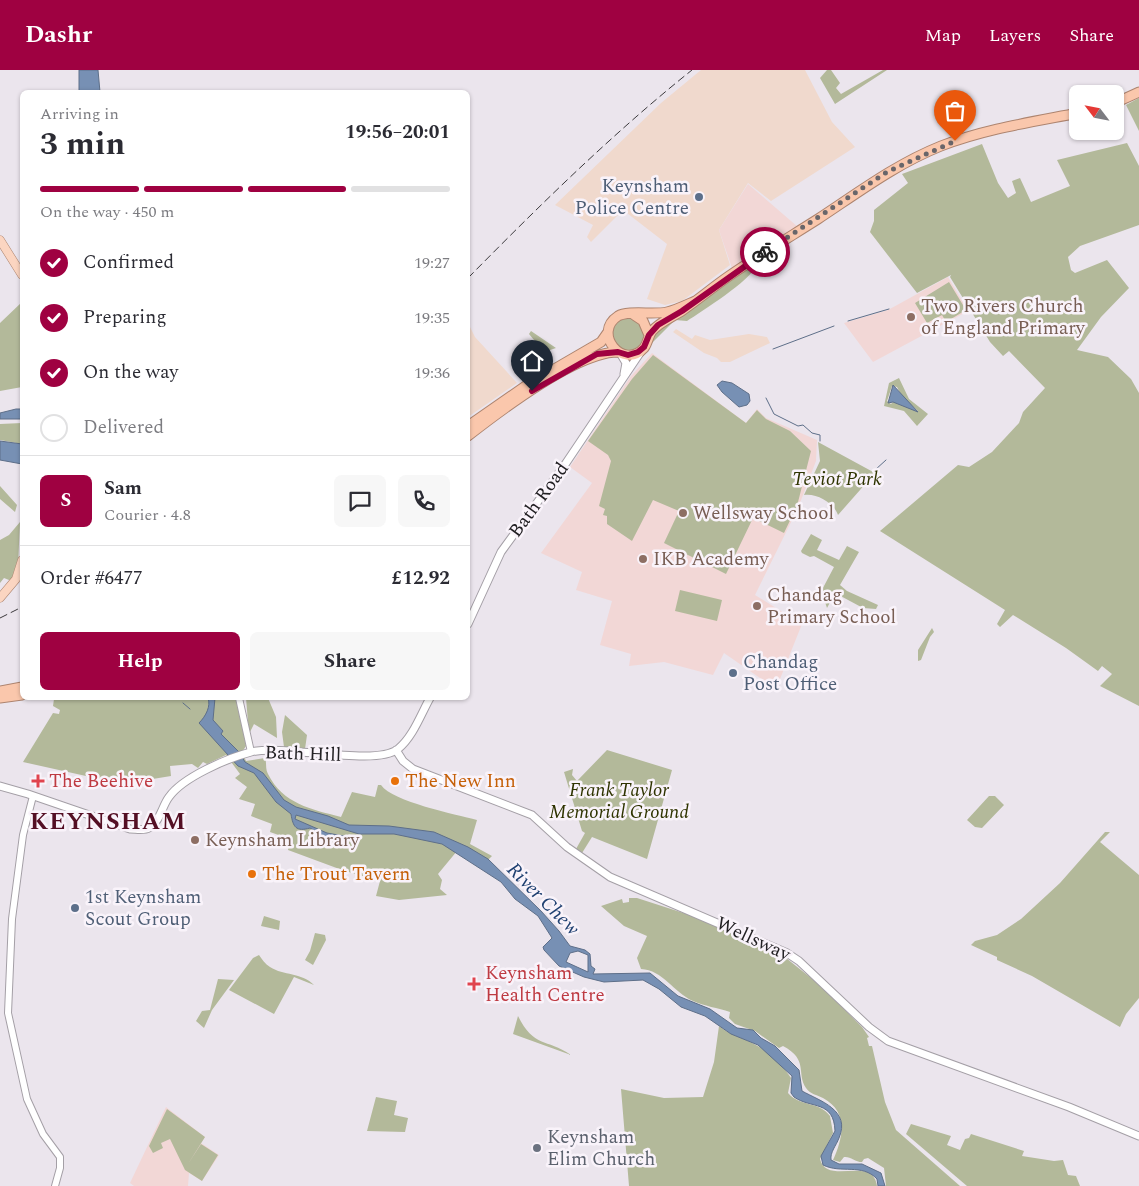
<!DOCTYPE html>
<html lang="en">
<head>
<meta charset="utf-8">
<style>
  :root { --surface:#fff; --page:#f7f7f7; --text:#2b2b33; --muted:#7c7c81; --line:#e1e1e2; --accent:#9f0141 }
  body { margin:0; font-family:Spectral,serif; background:var(--page); color:var(--text); height:100vh; display:flex; flex-direction:column; font-size:19px; white-space:nowrap }
  * { box-sizing:border-box; margin:0 }
  p { font-size:16px; color:var(--muted) }
  .icon { flex:none; width:28px; height:28px; fill:none; stroke:currentColor; stroke-width:2; stroke-linecap:round; stroke-linejoin:round }
  .map { position:relative; flex:1; overflow:hidden }
  .panel { position:absolute; left:20px; top:20px; width:450px; height:610px; display:flex; flex-direction:column; background:var(--surface); border-radius:8px; box-shadow:0 1px 4px #0004 }
  .panel>* { flex:none }
  .needle { width:32px; rotate:302deg }
  .controls { position:absolute; left:1069px; top:15px; display:grid; gap:10px }
  .controls a { display:grid; place-items:center; width:55px; height:55px; border-radius:8px; background:var(--surface); box-shadow:0 1px 4px #0004; font-size:25px }
  .pin { position:absolute; display:grid; place-items:center; width:42px; height:42px; color:#fff; margin:-51px -21px; border-radius:50% 50% 50% 0; rotate:-45deg; box-shadow:0 0 5px #0007 }
  .pin .icon { rotate:45deg }
  .courier { position:absolute; display:grid; place-items:center; width:50px; height:50px; margin:-25px; border:4px solid #9f0141; border-radius:50%; background:#fff; color:#222; box-shadow:0 1px 6px #0007 }
  .head em { font-style:normal; font-weight:700 }
  .head div { display:flex; flex-direction:column-reverse }
  .head { display:flex; align-items:center; justify-content:space-between; height:85px; padding:0 20px }
  h1 { font-size:32px; font-weight:700; line-height:38px }
  .bar { display:grid; grid-template-columns:repeat(4,1fr); gap:8px 5px; align-content:center; height:60px; padding:0 20px }
  .bar i { height:6px; border-radius:4px; background:var(--line) }
  .bar .active { background:var(--accent) }
  .bar p { grid-column:span 4 }
  .line { display:flex; align-items:center; gap:12px; padding:0 20px; border-top:1px solid var(--line) }
  .line div { flex:1 }
  .round { display:grid; place-items:center; flex:none; width:52px; height:52px; border-radius:8px; background:var(--page) }
  ol { padding:0 20px; list-style:none }
  li { display:flex; align-items:center; gap:15px; height:55px }
  li p { margin-inline-start:auto }
  li .icon { padding:5px; border-radius:50%; background:var(--accent); color:#fff; stroke-width:4 }
  li:last-child { color:var(--muted) }
  li i { width:28px; height:28px; border:2px solid var(--line); border-radius:50% }
  .cta { display:flex; gap:10px; margin-top:auto; padding:10px 20px }
  .cta a { flex:1; height:58px; border-radius:8px; background:var(--accent); color:#fff; font-size:20px; font-weight:700; line-height:58px; text-align:center }
  .cta a+a { background:var(--page); color:var(--text) }
  header { display:flex; align-items:center; gap:30px; box-sizing:border-box; height:70px; padding:0 25px; background:var(--accent); color:#fff }
  header strong { font-size:24px }
  nav { display:flex; gap:28px; margin-inline-start:auto; font-size:18px }
  .map>svg:first-child { display:block }
  .industrial { fill:#f0d9cd }
  .education { fill:#f2d7d6 }
  .green { fill:#b3b99a; fill-rule:evenodd }
  .water { fill:#7790b4; stroke:#5e6f89; fill-rule:evenodd }
  .lines { fill:none; stroke-linecap:round; stroke-linejoin:round }
  .stream { stroke:#5e6f89; stroke-width:1 }
  .tertiary-casing { stroke:#a49fa6; stroke-width:8 }
  .secondary-casing { stroke:#a49fa6; stroke-width:9 }
  .primary-casing { stroke:#ad846f; stroke-width:9 }
  .trunk-casing { stroke:#ad846f; stroke-width:11 }
  .tertiary { stroke:#fff; stroke-width:6 }
  .secondary { stroke:#fff; stroke-width:7 }
  .primary { stroke:#fbd5c1; stroke-width:8 }
  .trunk { stroke:#fac7ac; stroke-width:9 }
  .rail { stroke:#3c3a3d; stroke-width:1; stroke-dasharray:8 4; stroke-linecap:butt }
  .done { stroke:#69666a; stroke-width:5; stroke-dasharray:0 9 }
  .route { stroke:#9f0141; stroke-width:6 }
  .service-dot { fill:#5c6f8a; stroke:#f9f3fa; stroke-width:2 }
  .education-dot { fill:#8d6e63; stroke:#f9f3fa; stroke-width:2 }
  .health-dot { fill:#e0444e; stroke:#f9f3fa; stroke-width:2 }
  .food-dot { fill:#e8710a; stroke:#f9f3fa; stroke-width:2 }
  .worship-dot { fill:#6b7280; stroke:#f9f3fa; stroke-width:2 }
  .labels { text-anchor:middle; dominant-baseline:central; stroke-width:5; stroke-linejoin:round; paint-order:stroke }
  .service-label { font-size:19px; fill:#4e5e75; stroke:#f9f3fa; text-anchor:start }
  .education-label { font-size:19px; fill:#785e54; stroke:#f9f3fa; text-anchor:start }
  .park-label { font-size:19px; font-style:italic; fill:#2f3400; stroke:#f9f3fa }
  .street-label { font-size:19px; fill:#232124; stroke:#f9f3fa }
  .health-label { font-size:19px; fill:#be3a42; stroke:#f9f3fa; text-anchor:start }
  .food-label { font-size:19px; fill:#c56008; stroke:#f9f3fa; text-anchor:start }
  .worship-label { font-size:19px; fill:#5b616d; stroke:#f9f3fa; text-anchor:start }
  .water-label { font-size:20px; font-style:italic; fill:#204171; stroke:#f9f3fa }
  .district-label { font-size:24px; font-weight:bold; letter-spacing:1px; fill:#540f24; stroke:#f9f3fa }
</style>
</head>
<body>
<header>
<strong>Dashr</strong>
<nav><a>Map</a><a>Layers</a><a>Share</a></nav>
</header>
<div class="map">
<svg width="1139" height="1116" viewBox="0 0 1139 1116">
  <rect width="100%" height="100%" fill="#ebe5ed"/>
  <path class="industrial" d="M701 0H805L832 52 855 77 771 131 748 113 719 160 730 195 682 231 665 235 647 229 667 174 623 140 591 172 587 167 593 155 555 135 661 33Z
    M468 253 475 267 517 313 468 347Z
    M676 259 692 269 695 265 710 270 749 264 767 267 770 273 730 292H721L717 288 704 283 673 262Z"/>
  <path class="education" d="M748 114 798 157 732 198 719 160Z
    M948 207 968 241 873 292 844 253 888 240Z
    M652 283 746 353 757 339 766 348 817 370 816 391 798 438 755 525 802 554 776 619 724 583 713 605 664 592 629 596 631 584 600 575 612 531 576 520 582 502 541 483 592 413 570 397 631 306Z
    M166 1037 205 1067 201 1073 219 1085 202 1111 189 1103 188 1116H134L130 1113Z"/>
  <path class="green" d="M827 0H831L840 13 836 18 841 24 883 0H887L835 34 820 8Z
    M1139 28V61L1126 35Z
    M1127 73 1139 96V155L1080 176 1068 187 1071 200 1075 203 1107 190 1129 218 1101 247 1077 280 1108 287 1131 309 1139 323V636L1100 616 1112 604 1102 596 1098 601 1066 578 1013 545 1000 557 997 554 1005 540 880 461 958 395 969 397 992 382 1019 353 1023 342 1045 318 1009 281 1003 286 990 272 950 207 951 205 917 223 870 162 874 151V140L908 113 902 104 982 74 998 113 1008 128 1016 123 1012 111 1020 108 1031 132 1070 116 1057 90Z
    M752 193 756 196C751 210 701 242 687 251L675 250 651 274 655 262Z
    M949 212 966 240 946 252 942 245 927 253 915 233Z
    M22 232V317L0 321V253Z
    M611 264a17 17 0 1 1 34 0a17 17 0 1 1-34 0Z
    M531 261 556 278 544 282 529 264Z
    M653 285 746 353 757 340 766 349 790 361 811 381 797 436 784 463 753 448 726 504 664 473 679 441 653 430 632 471 607 454V446L603 445 605 439 599 436 611 391 608 385 588 371 632 309Z
    M899 308 909 329 928 344 917 356 904 341 884 336 889 313ZM892 316 897 317 902 327 918 341 893 332 891 334 887 331Z
    M22 353V374L0 370V354Z
    M818 372 875 403 838 445C834 433 817 423 804 425L820 391Z
    M0 416 17 435 15 442 0 429Z
    M20 452 18 496 12 509 9 510 4 508 0 513V470L9 465Z
    M811 464 822 470 817 480 839 490 847 476 859 482 840 515 847 521 878 535 876 539 863 538 835 523 827 538 825 532 815 533 834 497 814 486 810 487 802 483 801 481Z
    M680 520 722 530 717 551 675 541Z
    M932 558 934 562 930 567 921 590 918 591V580Z
    M61 628H237L246 676 242 682 246 691 265 688C267 693 265 699 268 704 283 734 311 739 341 747L352 722 375 727 378 715H381C393 732 455 744 477 750L470 774 492 786 488 790 462 775 438 804 442 810 440 819 447 825 399 830 376 826 380 811 342 800 288 780 290 769 270 762 272 754 251 746 255 734 239 729 247 717 235 708 240 704 226 685 207 694 203 692 198 698 192 694 170 696 171 706 122 714 23 692 53 643 59 644 60 640 53 636 54 629Z
    M246 628H268L276 647 277 668 254 654 249 664Z
    M285 645 307 665 305 679 284 677 282 662Z
    M607 680 672 700 647 789 592 767 582 783 576 779 585 763 582 761 564 702 573 699 572 705 577 711Z
    M989 726H995L1004 735 982 758 975 757 967 750Z
    M1105 762H1110L1100 772 1139 805V928L1126 944 1120 957 1032 906 997 890V887L971 875 975 871 997 865 1021 849 1060 813Z
    M629 828H637L702 849 781 884 821 916 862 957 869 967 867 968 869 976H872L885 1032 896 1060 960 1116H886L884 1098 868 1088 864 1089 862 1092C855 1092 850 1086 844 1087L840 1092 833 1090C843 1068 849 1042 823 1028 817 1025 810 1024 806 1018 796 1003 809 990 783 976L779 978 755 961 735 954 729 948 730 942C718 938 704 936 693 931 673 922 663 900 641 899L637 888 647 866 624 856 601 836 622 829 623 833 629 832Z
    M264 846 280 851 279 860 261 856Z
    M315 863 325 865 326 870 313 895 305 890 310 881Z
    M259 885C262 889 265 894 270 897 284 906 301 902 314 915L294 907 274 944 229 920 253 888Z
    M218 909 234 910 212 940 204 958 196 951 202 941 210 940Z
    M518 946C534 978 546 968 571 985L513 964Z
    M719 956C730 965 741 967 754 974 765 979 785 998 791 1008L788 1023C800 1037 819 1031 830 1046L833 1063 820 1089C826 1116 873 1085 877 1116H629L621 1019 664 1028 703 1027 714 992Z
    M376 1027 397 1031 394 1045 408 1048 405 1062 367 1061Z
    M167 1039 205 1067 188 1094 201 1074 218 1085 202 1111 185 1100 170 1069 161 1073 163 1078 153 1083 149 1076Z
    M911 1054 951 1066 947 1075 960 1080 965 1069 969 1068 971 1064 1024 1081 1022 1086 1054 1091 1063 1090 1068 1105 1076 1106 1080 1116H967L906 1064Z"/>
  <path class="water" d="M79 0H98L100 22H79Z
    M722 311 732 313 749 324 750 331 747 335 739 337 722 322 717 315Z
    M893 315 918 342 893 332 888 333Z
    M16 339H22V349H0V343Z
    M0 371 22 374V394L0 390Z
    M208 628H215L213 650 223 661 221 664 239 682 245 692 263 703 284 730 296 737 328 746 349 755 389 756 434 762 468 777 488 789 541 841 559 861 570 876 585 880 590 884 591 896 595 899 593 904 650 903 678 926 710 939 737 958 753 960 761 968 775 976 799 1000 802 1021C820 1031 851 1040 839 1068 836 1076 830 1082 831 1090L839 1094H862L881 1103 885 1116H878L877 1109C862 1093 841 1104 823 1095L821 1086 835 1061C834 1030 811 1039 794 1027L791 1023 792 1006 758 975 731 964 705 946 681 937 659 919 643 910 604 912 584 907 559 896 544 880 543 877 552 868 538 846 515 829 501 812 442 774 394 764H359L296 745 295 749 327 763 355 768V771L357 772 344 769 331 770 310 758C296 762 293 757 291 744L276 732 254 703 238 696 199 653C206 646 211 636 208 628ZM578 881 588 885V902L566 892 570 883Z"/>
  <g class="lines">
    <path class="stream" d="M848 251 889 239
      M773 279 834 256
      M766 328 774 344 798 356 803 355 812 363 820 365V371
      M875 400 886 390
      M183 633 190 639"/>
    <defs>
      <path id="tertiary" d="M239 628 251 682
        M33 726 23 765 12 849 8 943 27 1029 43 1064 60 1087V1098L55 1116"/>
      <path id="secondary" d="M620 283 626 293 624 304
        M468 554 501 482 566 393 642 280
        M396 680 403 691 413 699 532 745 567 777 610 807 787 883 799 891 869 957 888 971 1069 1037 1139 1066
        M0 716 28 724 130 759C136 759 144 761 149 758 160 752 162 736 169 727 183 707 228 688 251 682 284 674 375 697 398 679 413 667 421 644 430 628"/>
      <path id="primary" d="M0 170 22 205
        M0 528 16 509 22 490"/>
      <path id="trunk" d="M1115 33 1139 22
        M695 231C686 235 676 240 667 242 654 245 628 240 618 246 592 263 623 301 644 278 648 273 648 266 652 261 661 251 673 247 683 240 699 229 713 217 729 206 758 186 788 168 818 149 859 122 896 94 941 76 985 59 1032 52 1078 43
        M634 245 643 251 649 265
        M468 356 527 315 601 272 608 262
        M468 366C500 341 577 282 618 282
        M0 621 22 617
        M0 628 22 625"/>
    </defs>
    <use href="#tertiary" class="tertiary-casing"/>
    <use href="#secondary" class="secondary-casing"/>
    <use href="#primary" class="primary-casing"/>
    <use href="#trunk" class="trunk-casing"/>
    <use href="#tertiary" class="tertiary"/>
    <use href="#secondary" class="secondary"/>
    <use href="#primary" class="primary"/>
    <use href="#trunk" class="trunk"/>
    <path class="rail" d="M468 208C540 135 612 64 692 0
      M0 548 22 537"/>
  </g>
  <g class="lines">
    <path class="done" d="M765 182 887 102 955 71"/>
    <path class="route" d="M532 321 597 284 618 282 628 285 638 282 644 277 649 265 658 255 682 241 765 182"/>
  </g>
  <g class="service-dot">
    <circle cx="699" cy="127" r="5"/>
    <circle cx="733" cy="603" r="5"/>
    <circle cx="75" cy="838" r="5"/>
  </g>
  <g class="education-dot">
    <circle cx="911" cy="247" r="5"/>
    <circle cx="683" cy="443" r="5"/>
    <circle cx="643" cy="489" r="5"/>
    <circle cx="757" cy="536" r="5"/>
    <circle cx="195" cy="770" r="5"/>
  </g>
  <g class="health-dot">
    <path d="M35.5 703.5h5v5h5v5h-5v5h-5v-5h-5v-5h5z"/>
    <path d="M471.5 906.5h5v5h5v5h-5v5h-5v-5h-5v-5h5z"/>
  </g>
  <g class="food-dot">
    <circle cx="395" cy="711" r="5"/>
    <circle cx="252" cy="804" r="5"/>
  </g>
  <circle class="worship-dot" cx="537" cy="1078" r="5"/>
  <g class="labels">
    <g class="service-label">
      <text x="689" y="116" text-anchor="end">Keynsham<tspan x="689" dy="22">Police Centre</tspan></text>
      <text x="743" y="592">Chandag<tspan x="743" dy="22">Post Office</tspan></text>
      <text x="85" y="827">1st Keynsham<tspan x="85" dy="22">Scout Group</tspan></text>
    </g>
    <g class="education-label">
      <text x="921" y="236">Two Rivers Church<tspan x="921" dy="22">of England Primary</tspan></text>
      <text x="693" y="443">Wellsway School</text>
      <text x="653" y="489">IKB Academy</text>
      <text x="767" y="525">Chandag<tspan x="767" dy="22">Primary School</tspan></text>
      <text x="205" y="770">Keynsham Library</text>
    </g>
    <g class="park-label">
      <text x="837" y="409">Teviot Park</text>
      <text x="619" y="720">Frank Taylor<tspan x="619" dy="22">Memorial Ground</tspan></text>
    </g>
    <g class="street-label">
      <text transform="translate(539 430) rotate(-54)">Bath Road</text>
      <text transform="translate(303 684) rotate(2)">Bath Hill</text>
      <text transform="translate(753 869) rotate(25)">Wellsway</text>
    </g>
    <g class="health-label">
      <text x="49" y="711">The Beehive</text>
      <text x="485" y="903">Keynsham<tspan x="485" dy="22">Health Centre</tspan></text>
    </g>
    <g class="food-label">
      <text x="405" y="711">The New Inn</text>
      <text x="262" y="804">The Trout Tavern</text>
    </g>
    <g class="worship-label">
      <text x="547" y="1067">Keynsham<tspan x="547" dy="22">Elim Church</tspan></text>
    </g>
    <g class="water-label">
      <text transform="translate(543 829) rotate(45)">River Chew</text>
    </g>
    <g class="district-label">
      <text x="108" y="752">KEYNSHAM</text>
    </g>
  </g>
</svg>
<div class="controls">
<a><svg class="needle" viewBox="-14 -14 28 28"><path d="M0-13l5 13h-10z" fill="#e53935"/><path d="M0 13l5-13h-10z" fill="#7c7c81"/></svg></a>
</div>
<div class="pin" style="left:955px;top:71px;background:#ea580c"><svg class="icon" aria-label="bag" viewBox="0 0 24 24"><path d="M5 8h14l-1 12H6zM9 8a3 3 0 0 1 6 0"/></svg></div>
<div class="pin" style="left:532px;top:321px;background:#1f2937"><svg class="icon" aria-label="home" viewBox="0 0 24 24"><path d="M3 11l9-7 9 7M6 9v11h12V9"/></svg></div>
<div class="courier" style="left:765px;top:182px"><svg class="icon" aria-label="bike" viewBox="0 0 24 24"><circle cx="6" cy="16" r="4"/><circle cx="18" cy="16" r="4"/><path d="M6 16l4-8h5l3 8M10 8l3 8H6M13 5h3"/></svg></div>
<section class="panel">
<div class="head"><div><h1>3 min</h1><p>Arriving in</p></div><em>19:56–20:01</em></div>
<div class="bar"><i class="active"></i><i class="active"></i><i class="active"></i><i></i><p>On the way · 450 m</p></div>
<ol>
<li><svg class="icon" aria-label="check" viewBox="0 0 24 24"><path d="M5 12l5 5 9-10"/></svg>Confirmed<p>19:27</p></li>
<li><svg class="icon" aria-label="check" viewBox="0 0 24 24"><path d="M5 12l5 5 9-10"/></svg>Preparing<p>19:35</p></li>
<li><svg class="icon" aria-label="check" viewBox="0 0 24 24"><path d="M5 12l5 5 9-10"/></svg>On the way<p>19:36</p></li>
<li><i></i>Delivered</li>
</ol>
<div class="line" style="height:90px"><b class="round" style="background:var(--accent);color:#fff">S</b><div><b>Sam</b><p>Courier · 4.8</p></div><a class="round"><svg class="icon" aria-label="chat" viewBox="0 0 24 24"><path d="M4 5h16v11H9l-5 4z"/></svg></a><a class="round"><svg class="icon" aria-label="phone" viewBox="0 0 24 24"><path d="M5 4h4l2 5-3 2q2 4 5 5l2-3 5 2v4C11 20 4 13 5 4z"/></svg></a></div>
<div class="line" style="height:65px"><div>Order #6477</div><b>£12.92</b></div>
<div class="cta"><a>Help</a><a>Share</a></div>
</section>
</div>
</body>
</html>
